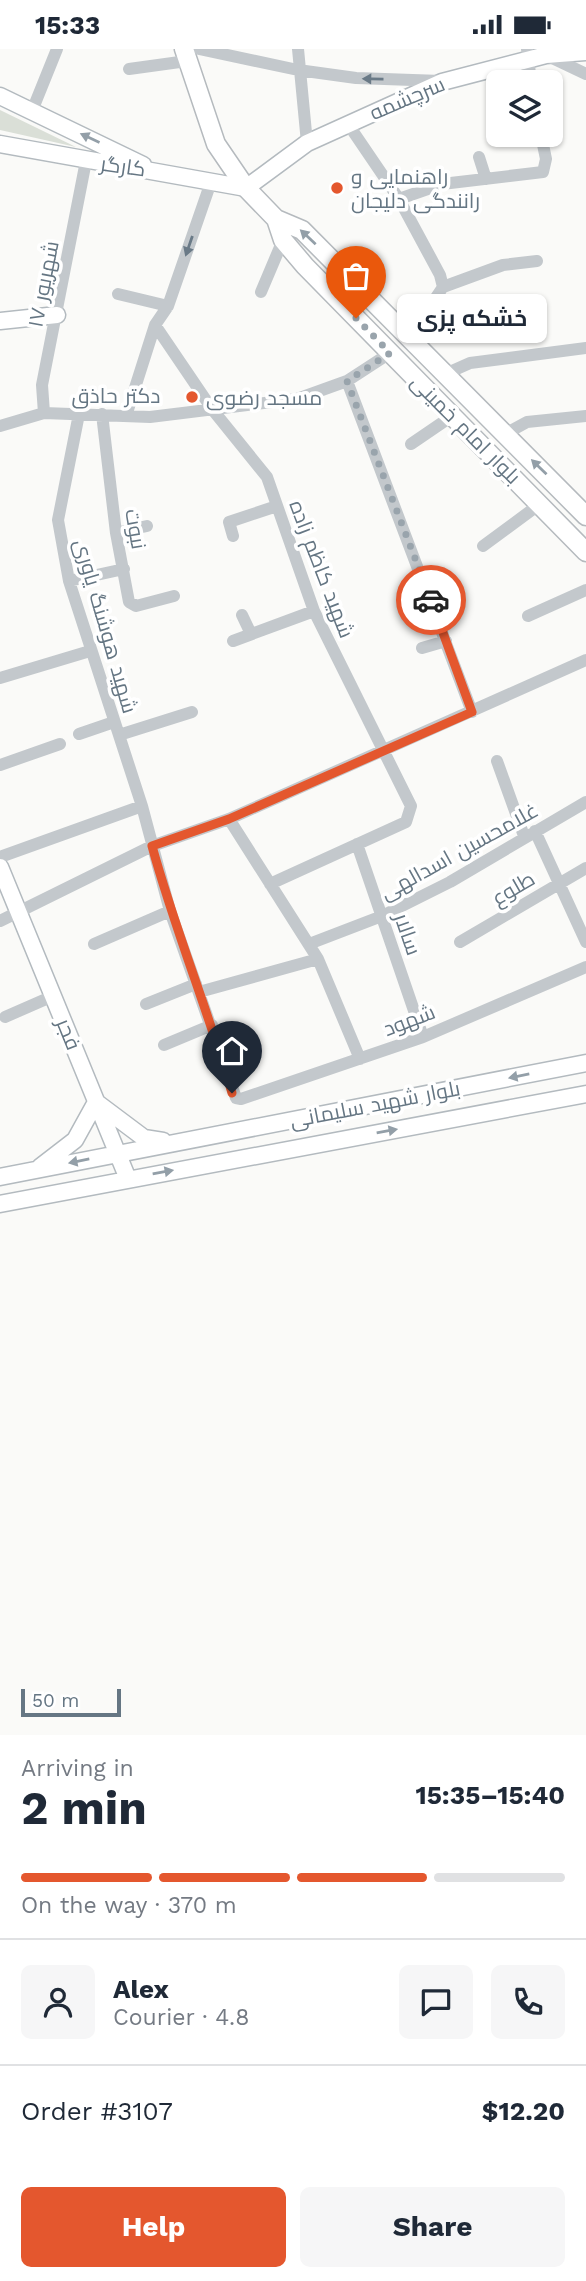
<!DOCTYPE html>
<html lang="en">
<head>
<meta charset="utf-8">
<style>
  :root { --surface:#fff; --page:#f6f6f7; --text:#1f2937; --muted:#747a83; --line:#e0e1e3; --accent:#e4572e }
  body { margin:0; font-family:"Work Sans",Cairo,sans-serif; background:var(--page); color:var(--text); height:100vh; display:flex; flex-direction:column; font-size:26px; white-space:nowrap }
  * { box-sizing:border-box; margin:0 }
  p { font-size:23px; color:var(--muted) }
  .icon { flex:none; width:38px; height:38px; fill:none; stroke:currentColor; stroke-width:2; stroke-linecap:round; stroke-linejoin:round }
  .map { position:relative; height:1686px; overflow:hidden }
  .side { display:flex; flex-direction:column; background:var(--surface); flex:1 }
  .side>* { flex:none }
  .buttons { position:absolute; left:486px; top:21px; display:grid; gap:14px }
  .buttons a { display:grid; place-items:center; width:77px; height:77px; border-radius:10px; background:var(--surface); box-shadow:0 2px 5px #0004; font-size:35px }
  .scale { position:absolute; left:21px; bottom:18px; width:100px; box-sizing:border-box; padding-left:7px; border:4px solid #657683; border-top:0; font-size:19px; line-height:24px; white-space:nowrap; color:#657683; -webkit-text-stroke:5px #fff; paint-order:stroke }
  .pin { position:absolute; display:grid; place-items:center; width:60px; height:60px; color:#fff; margin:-72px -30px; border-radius:50% 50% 50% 0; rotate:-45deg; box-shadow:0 0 7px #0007 }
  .pin .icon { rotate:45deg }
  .courier { position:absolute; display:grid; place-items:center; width:70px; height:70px; margin:-35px; border:5px solid #e4572e; border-radius:50%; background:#fff; color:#222; box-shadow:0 2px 9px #0007 }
  .bubble { position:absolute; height:49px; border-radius:10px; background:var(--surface); box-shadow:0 2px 5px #0004; font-size:23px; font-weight:700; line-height:49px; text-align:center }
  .overview em { font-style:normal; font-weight:700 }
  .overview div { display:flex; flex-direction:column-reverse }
  .overview { display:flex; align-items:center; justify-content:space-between; height:119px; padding:0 21px }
  h1 { font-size:46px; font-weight:700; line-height:52px }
  .bar { display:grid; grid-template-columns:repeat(4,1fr); gap:10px 7px; align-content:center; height:84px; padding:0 21px }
  .bar i { height:9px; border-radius:5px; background:var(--line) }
  .bar .current { background:var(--accent) }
  .bar p { grid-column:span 4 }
  .line { display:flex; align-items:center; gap:18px; padding:0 21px; border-top:2px solid var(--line) }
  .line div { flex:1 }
  .round { display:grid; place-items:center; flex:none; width:74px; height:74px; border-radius:10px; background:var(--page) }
  .action { display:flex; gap:14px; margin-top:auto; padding:14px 21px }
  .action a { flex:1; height:80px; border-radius:10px; background:var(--accent); color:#fff; font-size:28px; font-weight:700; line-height:80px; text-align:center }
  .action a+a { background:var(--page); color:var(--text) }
  .status { display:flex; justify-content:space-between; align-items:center; height:49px; padding:0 35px; background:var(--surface); direction:ltr }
  .status svg { height:19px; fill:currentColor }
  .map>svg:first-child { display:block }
  .green { fill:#dadfd7 }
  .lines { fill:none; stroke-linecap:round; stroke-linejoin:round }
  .secondary-casing { stroke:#b3babf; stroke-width:19 }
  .primary-casing { stroke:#b5babe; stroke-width:21 }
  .street { stroke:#c3c8cc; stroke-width:12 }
  .secondary { stroke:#fff; stroke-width:16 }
  .primary { stroke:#fff; stroke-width:18 }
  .oneway { fill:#6a7a87 }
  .oneway2 { fill:#939fa8 }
  .done { stroke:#99a4ac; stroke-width:7; stroke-dasharray:0 12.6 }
  .route { stroke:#e4572e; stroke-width:9 }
  .poi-dot { fill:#e4572e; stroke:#fff; stroke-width:2.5 }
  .labels { text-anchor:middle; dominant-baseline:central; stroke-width:7; stroke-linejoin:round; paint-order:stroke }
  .street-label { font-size:21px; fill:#657683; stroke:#fff }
  .poi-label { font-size:21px; fill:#657683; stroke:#fff; text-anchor:start }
</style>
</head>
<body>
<div class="status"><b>15:33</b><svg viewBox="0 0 49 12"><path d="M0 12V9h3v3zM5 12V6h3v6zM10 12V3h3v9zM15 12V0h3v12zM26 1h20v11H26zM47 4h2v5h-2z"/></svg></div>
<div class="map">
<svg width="586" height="1686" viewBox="0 0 586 1686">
  <rect width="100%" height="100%" fill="#fafaf8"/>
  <path class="green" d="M0 61 76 98 0 81Z"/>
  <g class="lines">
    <defs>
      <path id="secondary" d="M0 47 143 116
        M0 95 246 139 307 94 442 33 546 6 586 3
        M0 272 57 266
        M0 818 128 1130
        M40 1118 75 1091 96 1053 144 1089 163 1092
        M0 1128 586 1014
        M0 1155 586 1045"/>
      <path id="primary" d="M184 0 216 95 246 139 276 170 302 181 586 467
        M276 170 283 191 305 217 586 503"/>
    </defs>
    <use href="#secondary" class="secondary-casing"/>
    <use href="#primary" class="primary-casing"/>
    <path class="street" d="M199 0 298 21 356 29 441 32
      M298 0 307 94
      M527 0 531 33
      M546 6 586 25
      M129 20 187 12
      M32 62 57 0
      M348 75 399 150 440 226 443 238 408 290
      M479 108 486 130
      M399 150 442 135 543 123 546 110 541 86
      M443 238 503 216 537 212
      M261 243 283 191
      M118 245 168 257
      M155 276 212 360 267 428 314 562 411 757 406 773 270 835
      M443 326 470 314 586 299
      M347 332 472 663
      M44 364 42 336 86 112
      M79 365 58 471 69 532 142 757 170 862 236 1049 241 1050 423 988 586 918
      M102 365 116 484 129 553 136 557 174 547
      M126 367 155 276 168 257 211 133
      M0 377 44 364 150 368 297 350 347 332 390 304
      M505 385 527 373 586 367
      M411 395 452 367
      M116 484 147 477
      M233 487 229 473 277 457
      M483 497 540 455
      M69 532 124 520
      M242 566 251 585
      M528 567 586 541
      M233 592 314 562
      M422 599 446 592
      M0 629 90 602
      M79 685 114 673
      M119 686 192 663
      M497 712 524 787
      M0 716 60 695
      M229 770 318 910 360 1010
      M535 782 586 893
      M357 795 423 988
      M0 808 142 757
      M0 872 152 797 229 770 586 611
      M460 893 586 819
      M94 895 170 862
      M309 895 382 867 450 833 586 753
      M199 943 318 910
      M146 955 196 935
      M5 968 53 947
      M164 996 212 976"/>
    <use href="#secondary" class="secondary"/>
    <use href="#primary" class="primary"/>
  </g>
  <defs><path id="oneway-solid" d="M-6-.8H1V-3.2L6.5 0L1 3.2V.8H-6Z" transform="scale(1.75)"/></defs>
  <g class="oneway">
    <use href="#oneway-solid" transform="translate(373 30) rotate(-179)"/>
    <use href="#oneway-solid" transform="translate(189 197) rotate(109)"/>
  </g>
  <g class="oneway2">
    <use href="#oneway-solid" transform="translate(90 89) rotate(-155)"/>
    <use href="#oneway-solid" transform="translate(308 188) rotate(-137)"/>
    <use href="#oneway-solid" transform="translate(539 418) rotate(-136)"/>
    <use href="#oneway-solid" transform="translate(519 1027) rotate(169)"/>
    <use href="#oneway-solid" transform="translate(387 1082) rotate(-10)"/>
    <use href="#oneway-solid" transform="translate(79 1112) rotate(169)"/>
    <use href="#oneway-solid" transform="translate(163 1123) rotate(-10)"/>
  </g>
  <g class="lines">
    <path class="done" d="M356 269 390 304 347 332 431 551"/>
    <path class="route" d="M232 1044C208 961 175 881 152 797L229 770 472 663 431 551"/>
  </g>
  <g class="poi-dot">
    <circle cx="337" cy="139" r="7"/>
    <circle cx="192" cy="348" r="7"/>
  </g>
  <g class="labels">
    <g class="street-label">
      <text transform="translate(407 49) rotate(-23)">سرچشمه</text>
      <text transform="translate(123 117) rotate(8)">کارگر</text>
      <text transform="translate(43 235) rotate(-79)">۱۷ شهریور</text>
      <text x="116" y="346">دکتر حاذق</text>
      <text transform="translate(466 380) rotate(45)">بلوار امام خمینی</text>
      <text transform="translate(136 480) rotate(80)">نبوت</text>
      <text transform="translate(322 520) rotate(69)">شهید کاظم زاده</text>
      <text transform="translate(106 577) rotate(74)">شهید هوشنگ یاوری</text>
      <text transform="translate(459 802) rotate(-29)">غلامحسین اسدالهی</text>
      <text transform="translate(513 839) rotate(-30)">طلوع</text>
      <text transform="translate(408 885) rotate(71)">سالار</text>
      <text transform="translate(409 971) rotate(-21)">شهود</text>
      <text transform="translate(69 985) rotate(68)">فجر</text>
      <text transform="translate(375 1055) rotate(-11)">بلوار شهید سلیمانی</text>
    </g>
    <g class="poi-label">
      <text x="351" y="127">راهنمایی و<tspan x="351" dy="24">رانندگی دلیجان</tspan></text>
      <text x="206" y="348">مسجد رضوی</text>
    </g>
  </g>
</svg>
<div class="buttons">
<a><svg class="icon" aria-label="layers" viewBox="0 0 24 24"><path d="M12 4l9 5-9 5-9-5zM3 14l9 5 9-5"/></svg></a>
</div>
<div class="scale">50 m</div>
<div class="pin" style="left:356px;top:269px;background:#ea580c"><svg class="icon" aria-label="bag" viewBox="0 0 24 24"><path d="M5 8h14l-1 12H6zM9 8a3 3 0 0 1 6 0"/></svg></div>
<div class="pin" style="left:232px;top:1044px;background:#1f2937"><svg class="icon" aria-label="home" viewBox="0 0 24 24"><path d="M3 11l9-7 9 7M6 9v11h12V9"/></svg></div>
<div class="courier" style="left:431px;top:551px"><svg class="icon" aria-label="car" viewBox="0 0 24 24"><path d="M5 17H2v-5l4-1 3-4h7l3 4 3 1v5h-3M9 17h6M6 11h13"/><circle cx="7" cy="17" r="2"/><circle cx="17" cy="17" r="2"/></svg></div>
<div class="bubble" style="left:397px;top:245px;width:150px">خشکه پزی</div>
</div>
<section class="side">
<div class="overview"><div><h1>2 min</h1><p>Arriving in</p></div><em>15:35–15:40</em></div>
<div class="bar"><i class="current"></i><i class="current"></i><i class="current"></i><i></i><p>On the way · 370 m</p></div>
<div class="line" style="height:126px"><a class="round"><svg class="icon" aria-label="person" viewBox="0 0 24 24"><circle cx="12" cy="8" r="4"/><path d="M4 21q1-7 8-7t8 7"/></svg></a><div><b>Alex</b><p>Courier · 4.8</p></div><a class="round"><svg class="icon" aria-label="chat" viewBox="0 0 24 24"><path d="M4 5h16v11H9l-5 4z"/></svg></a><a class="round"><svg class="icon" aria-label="phone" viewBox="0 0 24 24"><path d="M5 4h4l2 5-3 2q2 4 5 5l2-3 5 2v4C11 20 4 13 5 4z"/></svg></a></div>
<div class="line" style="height:91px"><div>Order #3107</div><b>$12.20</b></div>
<div class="action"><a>Help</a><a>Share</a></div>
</section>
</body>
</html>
